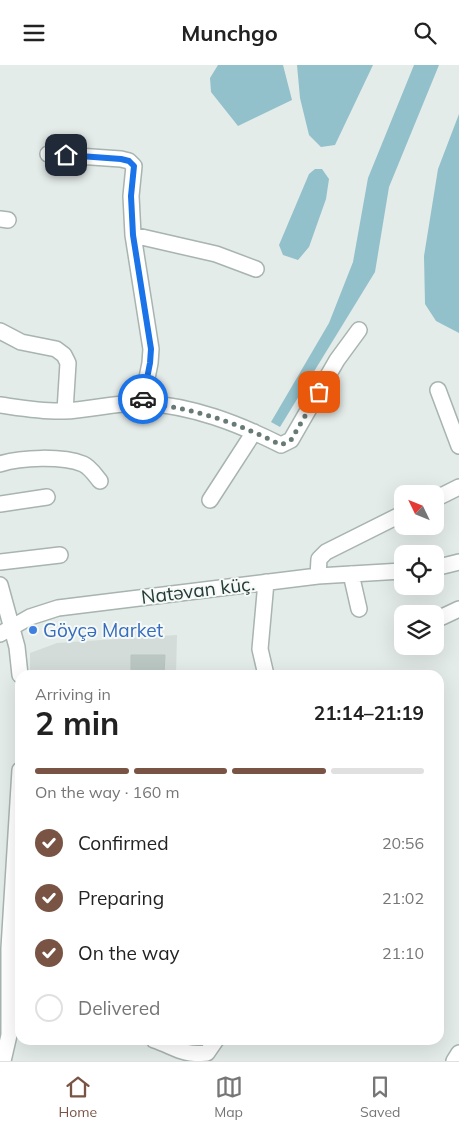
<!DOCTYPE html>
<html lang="en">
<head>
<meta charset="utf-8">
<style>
  :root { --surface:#fff; --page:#f6f6f6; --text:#222; --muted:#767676; --line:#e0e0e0; --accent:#795343 }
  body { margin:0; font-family:Mulish,sans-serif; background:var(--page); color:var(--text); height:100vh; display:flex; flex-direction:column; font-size:19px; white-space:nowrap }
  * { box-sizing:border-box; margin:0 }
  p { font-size:16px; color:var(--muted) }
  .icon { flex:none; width:28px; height:28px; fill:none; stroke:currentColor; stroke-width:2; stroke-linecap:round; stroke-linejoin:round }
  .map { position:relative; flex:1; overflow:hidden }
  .details { position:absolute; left:15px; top:605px; width:429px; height:375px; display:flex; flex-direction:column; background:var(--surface); border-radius:15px; box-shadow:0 5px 20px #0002 }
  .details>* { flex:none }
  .needle { width:32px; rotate:313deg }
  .controls { position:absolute; left:394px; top:420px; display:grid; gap:10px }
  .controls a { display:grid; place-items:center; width:50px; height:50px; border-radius:10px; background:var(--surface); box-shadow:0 5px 20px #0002; font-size:25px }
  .pin { position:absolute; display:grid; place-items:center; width:42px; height:42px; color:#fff; margin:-21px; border-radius:10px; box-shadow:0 2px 8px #0006 }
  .courier { position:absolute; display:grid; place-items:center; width:50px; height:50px; margin:-25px; border:4px solid #1a73e8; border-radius:50%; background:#fff; color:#222; box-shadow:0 1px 6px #0007 }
  .head em { font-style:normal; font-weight:700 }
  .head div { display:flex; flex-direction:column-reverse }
  .head { display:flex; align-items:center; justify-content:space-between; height:85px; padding:0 20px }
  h1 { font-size:32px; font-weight:700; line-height:38px }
  .bar { display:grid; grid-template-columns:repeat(4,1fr); gap:8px 5px; align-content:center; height:60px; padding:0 20px }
  .bar i { height:6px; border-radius:4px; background:var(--line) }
  .bar .current { background:var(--accent) }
  .bar p { grid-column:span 4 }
  ol { padding:0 20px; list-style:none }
  li { display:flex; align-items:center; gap:15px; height:55px }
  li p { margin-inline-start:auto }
  li .icon { padding:5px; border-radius:50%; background:var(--accent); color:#fff; stroke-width:4 }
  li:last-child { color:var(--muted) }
  li i { width:28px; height:28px; border:2px solid var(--line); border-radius:50% }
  header { display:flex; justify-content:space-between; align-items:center; height:65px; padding:0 20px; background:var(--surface); font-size:22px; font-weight:700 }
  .tab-bar { display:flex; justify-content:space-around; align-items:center; height:70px; border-top:1px solid var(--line); background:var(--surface); font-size:14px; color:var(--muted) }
  .tab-bar a { display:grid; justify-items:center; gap:2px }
  .tab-bar .current { color:var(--accent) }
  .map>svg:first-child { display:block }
  .built { fill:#d3dcd8 }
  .water { fill:#92c0cb }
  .building { fill:#bac7c2; stroke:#b7c5c0 }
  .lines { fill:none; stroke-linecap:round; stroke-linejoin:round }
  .minor-casing { stroke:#a7b4b0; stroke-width:18 }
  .minor { stroke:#fff; stroke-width:15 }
  .done { stroke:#687a75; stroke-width:5; stroke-dasharray:0 9 }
  .route { stroke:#1a73e8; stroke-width:6 }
  .shop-dot { fill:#3f7fe0; stroke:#f5f9f7; stroke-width:2 }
  .labels { text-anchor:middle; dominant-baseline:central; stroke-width:4; stroke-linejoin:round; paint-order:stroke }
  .street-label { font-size:19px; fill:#253c37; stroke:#f5f9f7 }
  .shop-label { font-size:19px; fill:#366cbe; stroke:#f5f9f7; text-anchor:start }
</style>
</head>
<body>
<header><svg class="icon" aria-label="menu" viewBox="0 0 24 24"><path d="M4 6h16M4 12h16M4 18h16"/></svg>Munchgo<svg class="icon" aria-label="search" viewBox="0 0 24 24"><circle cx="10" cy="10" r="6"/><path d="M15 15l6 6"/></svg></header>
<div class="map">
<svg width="459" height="996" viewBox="0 0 459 996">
  <rect width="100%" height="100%" fill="#e4ece9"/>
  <path class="built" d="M177 570 176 610H30V588L57 578Z"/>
  <path class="water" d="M218 0H283L292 35 238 61 211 27 210 13Z
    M297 0H373L335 80 321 82 309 70 300 33Z
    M414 0H439L389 122 375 207 280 362 271 357 329 258 353 197 368 113Z
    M459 49V268L436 256 425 239 424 191 438 104Z
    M315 104H322L329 114 326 134 309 182 298 195 283 190 279 180 309 109Z"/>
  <path class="building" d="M131 590H165L164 610H131Z"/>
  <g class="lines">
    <defs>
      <path id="minor" d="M48 89 121 94 129 96 134 101 131 131 133 170 151 284 150 298 142 338
        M0 154 8 155
        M133 170 216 189 256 204
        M0 266 21 277 56 284 64 290 68 298 65 346
        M438 325 459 381
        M0 340C21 343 43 347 64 346 91 345 117 337 144 338 193 341 237 358 281 380L291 375 337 295 359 265
        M0 399C21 392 63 391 83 399 90 402 95 410 100 416
        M435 434 459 422
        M210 435 254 367
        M0 439 47 432
        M0 497 60 490
        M435 503 459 497
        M351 509 359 544
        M318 511 319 494 326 487 402 449
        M266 517 260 584 266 610
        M0 520 17 582 20 610
        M442 552 459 544
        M0 569 30 552 58 543 318 511 402 506
        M154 975C175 982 183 991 207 988L216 975
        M3 996 9 970V883L20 705
        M454 996 459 988"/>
    </defs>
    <use href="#minor" class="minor-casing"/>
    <use href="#minor" class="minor"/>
  </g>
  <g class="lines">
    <path class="done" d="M143 334 142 338C194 343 235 357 281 380L291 375 319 327"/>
    <path class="route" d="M66 90 121 94 129 96 134 101 131 131 133 170 151 284 150 298 143 334"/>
  </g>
  <circle class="shop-dot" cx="33" cy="565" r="5"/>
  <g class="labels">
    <g class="street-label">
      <text transform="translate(198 525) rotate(-7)">Natəvan küç.</text>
    </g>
    <g class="shop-label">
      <text x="43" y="565">Göyçə Market</text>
    </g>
  </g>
</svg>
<div class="controls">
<a><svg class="needle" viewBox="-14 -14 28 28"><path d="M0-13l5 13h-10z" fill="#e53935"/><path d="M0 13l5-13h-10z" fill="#767676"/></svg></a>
<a><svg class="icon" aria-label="locate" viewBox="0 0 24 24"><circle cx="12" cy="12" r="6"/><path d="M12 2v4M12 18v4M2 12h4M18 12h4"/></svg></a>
<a><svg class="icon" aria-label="layers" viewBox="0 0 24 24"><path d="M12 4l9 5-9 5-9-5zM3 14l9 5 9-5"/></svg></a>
</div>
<div class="pin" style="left:319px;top:327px;background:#ea580c"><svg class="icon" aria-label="bag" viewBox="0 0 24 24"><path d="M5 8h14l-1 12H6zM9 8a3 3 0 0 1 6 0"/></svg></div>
<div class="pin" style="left:66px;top:90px;background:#1f2937"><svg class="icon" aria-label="home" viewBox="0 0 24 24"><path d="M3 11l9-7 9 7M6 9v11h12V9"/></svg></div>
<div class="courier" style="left:143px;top:334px"><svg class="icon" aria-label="car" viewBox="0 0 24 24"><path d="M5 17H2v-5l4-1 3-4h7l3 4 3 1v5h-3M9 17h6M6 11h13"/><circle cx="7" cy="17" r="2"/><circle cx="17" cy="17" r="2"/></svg></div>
<section class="details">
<div class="head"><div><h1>2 min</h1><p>Arriving in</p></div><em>21:14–21:19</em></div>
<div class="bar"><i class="current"></i><i class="current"></i><i class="current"></i><i></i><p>On the way · 160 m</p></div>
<ol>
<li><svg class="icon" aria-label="check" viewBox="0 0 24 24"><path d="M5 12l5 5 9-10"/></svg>Confirmed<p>20:56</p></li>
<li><svg class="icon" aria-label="check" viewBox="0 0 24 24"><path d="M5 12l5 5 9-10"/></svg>Preparing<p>21:02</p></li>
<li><svg class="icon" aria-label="check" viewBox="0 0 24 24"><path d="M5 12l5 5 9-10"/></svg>On the way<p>21:10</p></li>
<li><i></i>Delivered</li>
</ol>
</section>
</div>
<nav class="tab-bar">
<a class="current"><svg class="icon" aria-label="home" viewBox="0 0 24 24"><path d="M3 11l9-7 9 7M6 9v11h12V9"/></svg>Home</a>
<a><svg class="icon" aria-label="map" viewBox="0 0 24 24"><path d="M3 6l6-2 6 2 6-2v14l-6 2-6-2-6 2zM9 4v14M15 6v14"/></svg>Map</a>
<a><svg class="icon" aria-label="saved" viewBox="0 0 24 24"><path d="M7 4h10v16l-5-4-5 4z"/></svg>Saved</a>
</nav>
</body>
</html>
